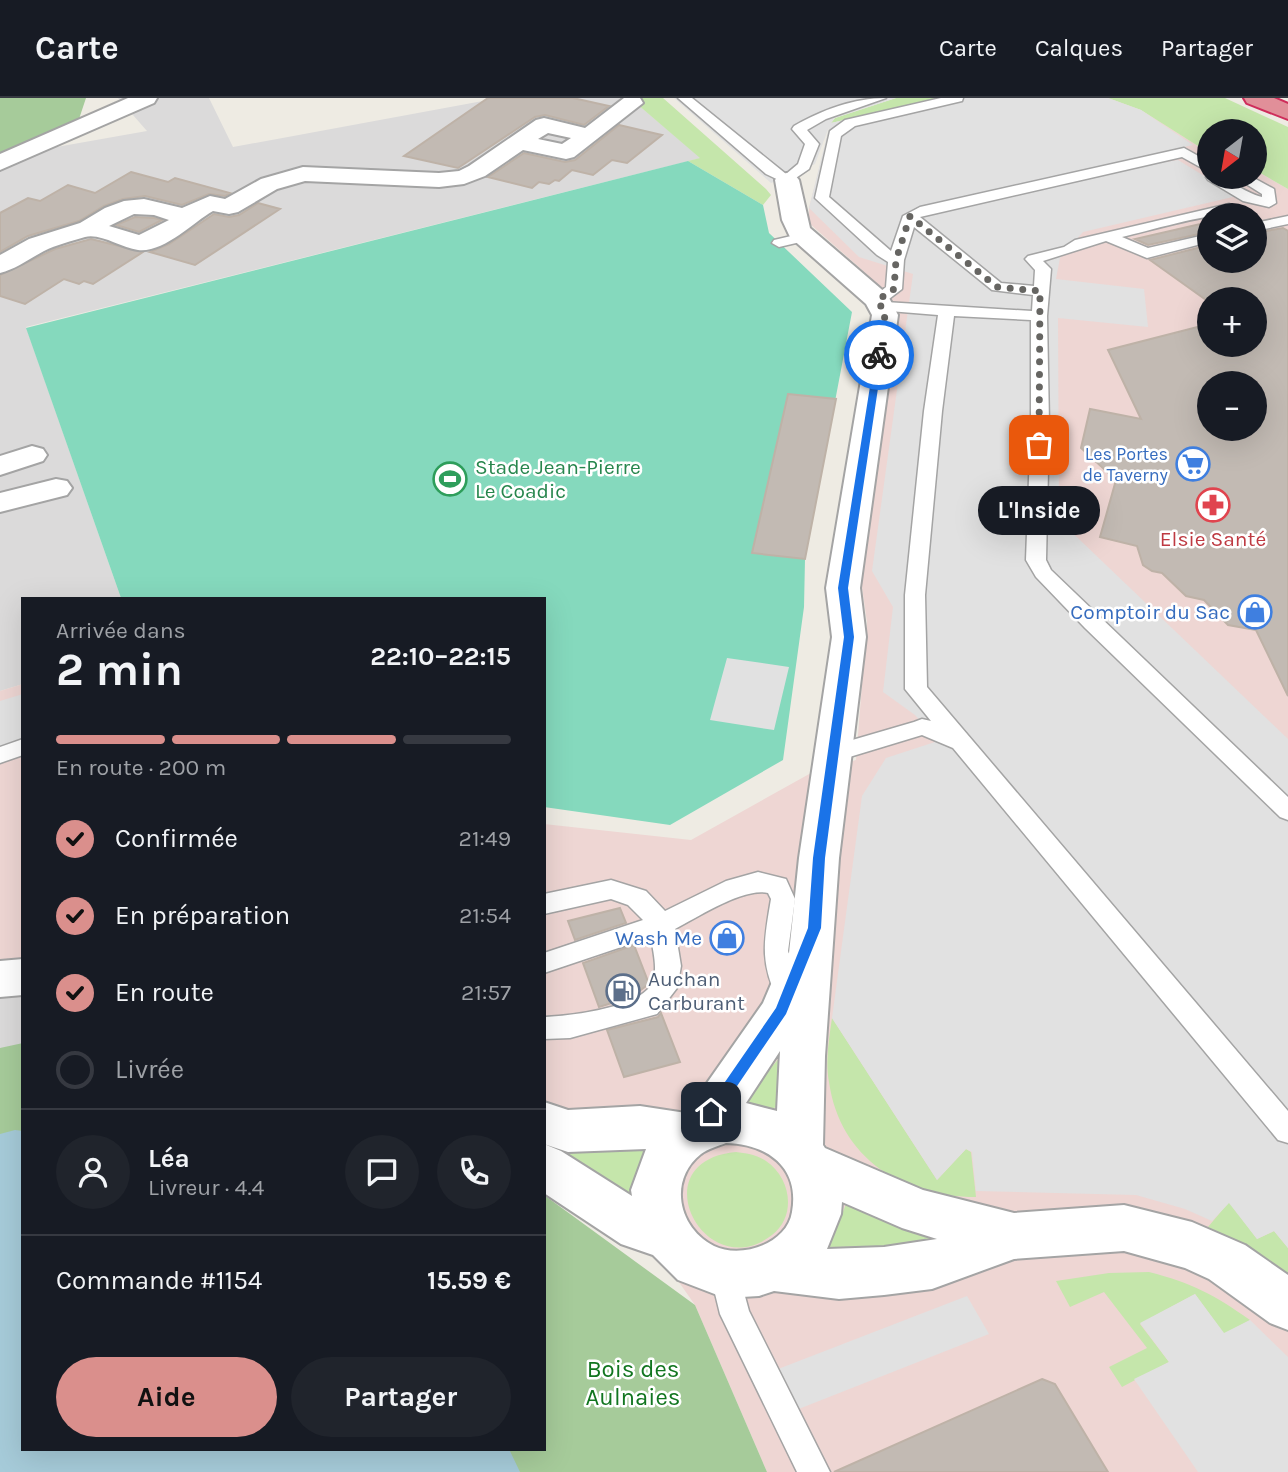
<!DOCTYPE html>
<html lang="fr">
<head>
<meta charset="utf-8">
<style>
  :root { --surface:#171b24; --page:#20242c; --text:#f1f3f6; --muted:#9ea1a6; --line:#363941; --accent:#da8f8c }
  body { margin:0; font-family:Karla,sans-serif; background:var(--page); color:var(--text); height:100vh; display:flex; flex-direction:column; font-size:26px; white-space:nowrap }
  * { box-sizing:border-box; margin:0 }
  p { font-size:23px; color:var(--muted) }
  .icon { flex:none; width:38px; height:38px; fill:none; stroke:currentColor; stroke-width:2; stroke-linecap:round; stroke-linejoin:round }
  .map { position:relative; flex:1; overflow:hidden }
  .drawer { position:absolute; left:21px; top:499px; width:525px; height:854px; display:flex; flex-direction:column; background:var(--surface); border-radius:0px; box-shadow:0 7px 28px #0002 }
  .drawer>* { flex:none }
  .needle { width:46px; rotate:211deg }
  .controls { position:absolute; left:1197px; top:21px; display:grid; gap:14px }
  .controls a { display:grid; place-items:center; width:70px; height:70px; border-radius:50%; background:var(--surface); box-shadow:0 7px 28px #0002; font-size:35px }
  .pin { position:absolute; display:grid; place-items:center; width:60px; height:60px; color:#fff; margin:-30px; border-radius:14px; box-shadow:0 4px 10px #0006 }
  .courier { position:absolute; display:grid; place-items:center; width:70px; height:70px; margin:-35px; border:5px solid #1a73e8; border-radius:50%; background:#fff; color:#222; box-shadow:0 2px 9px #0007 }
  .bubble { position:absolute; height:49px; border-radius:24px; background:var(--surface); box-shadow:0 7px 28px #0002; font-size:23px; font-weight:700; line-height:49px; text-align:center }
  .overview em { font-style:normal; font-weight:700 }
  .overview div { display:flex; flex-direction:column-reverse }
  .overview { display:flex; align-items:center; justify-content:space-between; height:119px; padding:0 35px }
  h1 { font-size:46px; font-weight:700; line-height:52px }
  .bar { display:grid; grid-template-columns:repeat(4,1fr); gap:10px 7px; align-content:center; height:84px; padding:0 35px }
  .bar i { height:9px; border-radius:5px; background:var(--line) }
  .bar .active { background:var(--accent) }
  .bar p { grid-column:span 4 }
  .line { display:flex; align-items:center; gap:18px; padding:0 35px; border-top:2px solid var(--line) }
  .line div { flex:1 }
  .round { display:grid; place-items:center; flex:none; width:74px; height:74px; border-radius:37px; background:var(--page) }
  ol { padding:0 35px; list-style:none }
  li { display:flex; align-items:center; gap:21px; height:77px }
  li p { margin-inline-start:auto }
  li .icon { padding:7px; border-radius:50%; background:var(--accent); color:#111; stroke-width:4 }
  li:last-child { color:var(--muted) }
  li i { width:38px; height:38px; border:4px solid var(--line); border-radius:50% }
  .action { display:flex; gap:14px; margin-top:auto; padding:14px 35px }
  .action a { flex:1; height:80px; border-radius:42px; background:var(--accent); color:#111; font-size:28px; font-weight:700; line-height:80px; text-align:center }
  .action a+a { background:var(--page); color:var(--text) }
  header { display:flex; align-items:center; gap:42px; box-sizing:border-box; height:98px; padding:0 35px; background:var(--surface); border-bottom:2px solid var(--line) }
  header strong { font-size:33px }
  nav { display:flex; gap:38px; margin-inline-start:auto; font-size:24px }
  .map>svg:first-child { display:block }
  .residential { fill:#dbdada }
  .commercial { fill:#eed6d3; fill-rule:evenodd }
  .grass { fill:#c5e6ab }
  .forest { fill:#a6cb9a }
  .pitch { fill:#85d9bd }
  .parking { fill:#e1e1e1 }
  .water { fill:#a6cbd9 }
  .building { fill:#c2bab3; stroke:#beb2a7; stroke-width:2; fill-rule:evenodd }
  .lines { fill:none; stroke-linecap:round; stroke-linejoin:round }
  .lane-casing { stroke:#a4a4a4; stroke-width:3 }
  .street-casing { stroke:#a4a4a4; stroke-width:4 }
  .highway-casing { stroke:#cf2d5b; stroke-width:4 }
  .lane { fill:#fff; fill-rule:evenodd }
  .street { fill:#fff; fill-rule:evenodd }
  .highway { fill:#e18f99; fill-rule:evenodd }
  .route { fill:#1a73e8 }
  .done { stroke:#666562; stroke-width:7; stroke-dasharray:0 12.6 }
  .labels { text-anchor:middle; dominant-baseline:central; stroke-width:5; stroke-linejoin:round; paint-order:stroke }
  .far-shop-label { font-size:18px; fill:#366cbe; stroke:#fff; text-anchor:end }
  .leisure-label { font-size:21px; fill:#27864d; stroke:#fff; text-anchor:start }
  .health-label { font-size:21px; fill:#be3a42; stroke:#fff }
  .shop-label { font-size:21px; fill:#366cbe; stroke:#fff; text-anchor:end }
  .service-label { font-size:21px; fill:#4e5e75; stroke:#fff; text-anchor:start }
  .near-park-label { font-size:24px; fill:#11751f; stroke:#fff }
</style>
</head>
<body>
<header>
<strong>Carte</strong>
<nav><a>Carte</a><a>Calques</a><a>Partager</a></nav>
</header>
<div class="map">
<svg width="1288" height="1374" viewBox="0 0 1288 1374">
  <rect width="100%" height="100%" fill="#eeebe3"/>
  <path class="residential" d="M118 0H209L233 49 499 0H630L701 60 26 229 121 500H23V586L0 593V59L147 33Z
    M23 879V1005H0V881Z"/>
  <path class="commercial" d="M1108 0 1141 12 1209 55V79H1255V72L1288 91V1374H767L695 1207 655 1150 544 1074V726L691 742 811 675 856 662 867 524 859 468 898 219 870 179 809 125V110L831 25ZM1209 117H1255V163H1209ZM1209 201H1255V247H1209ZM1209 285H1255V331H1209Z
    M23 586V879L0 881V593Z"/>
  <path class="grass" d="M630 0H663L766 91 771 97 763 107 688 63 700 60Z
    M896 0H942L831 25 835 20Z
    M1108 0H1225L1288 29V91L1255 72V33H1209V55L1141 12Z
    M832 920 937 1082 966 1051 971 1054 976 1099C903 1099 840 1061 829 984 825 963 829 941 832 920Z
    M781 958 782 1006 768 1013 740 1006Z
    M551 1039 650 1046 635 1083V1105L544 1048Z
    M736 1054C746 1055 757 1057 766 1063 791 1080 797 1118 772 1137 705 1189 639 1063 736 1054Z
    M848 1101 928 1137 930 1143 918 1148 829 1149Z
    M1229 1104 1257 1141 1274 1133 1288 1150V1178L1241 1145 1208 1129Z
    M1149 1174C1192 1185 1213 1196 1250 1222L1224 1236 1195 1196 1140 1226 1169 1264 1122 1289 1109 1269 1147 1250 1104 1194 1070 1209 1056 1183 1109 1175Z"/>
  <path class="forest" d="M0 0H86L76 30 0 57Z
    M23 945V1351H544V1097L695 1207 767 1374H0V950Z"/>
  <path class="pitch" d="M688 63 763 107 769 135 852 214 805 461 804 509 783 662 670 727 544 709V500H121L26 230Z"/>
  <path class="parking" d="M674 0H896L835 20 831 25 942 0H1108L1141 12 1193 47 1153 56 1166 64 1178 62 1237 98 1083 134 1060 160 1056 181 1144 191 1148 229 1058 220 1059 422 1288 641V1150L1274 1133 1257 1141 1229 1105 1212 1123 1185 1111 1136 1097 976 1093 972 1054 966 1051 937 1082 832 920 862 698 886 660 938 643 915 617 883 594 893 509 872 473 913 176 859 159 809 110 829 29 815 66 771 85Z
    M727 560 789 569 774 632 710 622Z
    M23 596V643L0 651V603Z
    M1195 1196 1224 1235 1250 1222 1288 1259V1374H1198L1134 1281 1169 1264 1140 1225Z
    M967 1198 989 1236 791 1314 773 1273Z"/>
  <path class="water" d="M15 1032 23 1033V1351H509L520 1374H0V1036Z"/>
  <path class="building" d="M488 0H573L609 8 584 27 545 17 535 19 458 70 404 58Z
    M619 27 662 37 627 65 612 62 593 77 572 72 559 83 555 82 549 86 539 84 532 90 488 79 524 55 565 64 575 62Z
    M131 74 168 84 175 80 230 95 225 98 209 96 182 107 145 98 123 101 104 108 79 123 28 138 0 154V115L28 100 40 103 68 87 95 95Z
    M258 105 280 111 195 167 150 154 169 146 214 116 229 119 239 117Z
    M135 119 154 120 162 122 139 134 116 127Z
    M1209 124V134L1148 147 1135 141Z
    M1283 130 1288 133V598L1256 532 1228 527 1204 502 1186 498 1162 475 1152 473 1143 467 1137 448 1100 439 1116 382 1081 350 1090 311 1141 321 1108 252 1209 226V247H1255V201H1209V204L1150 162 1209 147V163H1255V135ZM1209 285H1255V331H1209Z
    M91 141 143 154 93 186 84 183 79 186 64 181 25 206 0 198V177L55 151Z
    M788 296 836 301 805 461 752 455Z
    M620 810 626 825 575 842 568 823Z
    M634 847 649 886 631 899 599 909 583 865Z
    M661 915 680 964 624 979 607 932 658 919Z
    M1042 1281 1055 1286 1108 1374H834Z"/>
  <g class="lines">
    <defs>
      <path id="lane" d="M678 0H692L786 76 798 66 805 46 792 31 794 28C822 12 854 0 886 0L826 21 807 32 819 46 809 71 787 86 766 76Z
        M941 0H963L962 3 855 28 841 38 829 99 891 153 903 118 920 109 1184 50 1209 64V74L1182 59 920 119 1001 185 1034 188 1035 172 1025 161 1028 158 1064 149 1075 142 1229 106 1256 117 1255 119C1231 107 1154 132 1122 139L1148 150 1209 136V144L1147 160 1106 143 1043 163 1051 171 1047 218 1049 326 1046 462 1051 472 1288 699V722L1280 719 1085 530 1036 479 1026 462 1031 326V222L954 218 942 313 925 497 927 589 1288 1013V1045L1278 1042 953 650 922 637 833 664 825 662 822 656 825 650 914 624 922 621 931 623 905 591V497L924 313 938 217 877 212V206L870 202 886 189 888 164 877 157 815 100 830 33 845 22ZM914 129 992 192 1033 197 1032 213 885 204 902 191 904 162Z
        M1209 76V79C1230 79 1242 94 1262 99V96L1235 79H1252L1274 91 1276 105 1269 109 1243 103 1208 82 1206 79Z
        M1288 118V126L1255 133V125Z
        M804 135 809 136 811 139 809 142 779 149 772 145 774 142Z
        M23 641V657L0 665V649Z
        M758 774 786 781 795 801 788 853 801 896 797 904 788 907 779 904C759 864 764 843 771 801L768 795C744 789 698 819 675 831L681 868 677 890 657 916 570 940 544 941V919C570 918 637 910 651 887 659 874 653 854 651 839L544 875V855L643 822 628 807 611 801 544 816V796L611 782 646 793 665 813 726 783Z
        M725 1161 736 1165 749 1213 830 1374H797L720 1216 710 1175 714 1165Z"/>
      <path id="street" d="M128 0H157L154 5 0 72V56Z
        M624 0H640L643 5 574 59 566 61 523 52 485 78 464 86 439 89 305 83 277 91 238 114 229 116 213 113C192 125 164 155 138 152 121 150 101 135 85 139 72 143 56 147 44 153 29 161 16 171 0 175V157L29 141 80 125 105 110 124 103 144 101 182 110 210 98 225 101 261 81 303 69 439 75 459 73 469 68 536 22 544 20 585 30ZM548 35 571 40 562 46 538 41ZM134 116 154 117 169 122 139 137 109 128Z
        M787 75 795 77 799 82 810 130 887 196 898 217 860 490 866 539 839 760 825 958 823 1047 825 1050 923 1092 1014 1115 1124 1107 1192 1124 1245 1147 1288 1177V1232L1270 1225 1209 1181 1185 1170 1124 1153 1014 1161 932 1191 884 1197 839 1201 774 1193 759 1198 725 1200 678 1182 653 1157 621 1146 544 1095V1046L561 1053 632 1098 631 1092 646 1051 568 1054 544 1046V1004L568 1012 640 1008 686 1015 763 905 783 858 789 855 799 760 832 539 826 490 872 217 866 206 790 139 782 122 775 82 779 77ZM780 953 777 1013 746 1005ZM726 1045C767 1046 800 1069 792 1114 787 1146 741 1161 714 1148 678 1130 668 1082 701 1056 708 1051 718 1048 726 1045ZM842 1104 902 1130 937 1141 884 1149 827 1151 841 1116Z
        M32 348 43 351 47 357 43 363 0 377V358Z
        M56 381 67 383 72 390 67 397 0 414V395Z
        M23 861V897L0 899V863Z"/>
      <path id="highway" d="M1244 0H1274L1288 6V21L1247 5Z"/>
    </defs>
    <use href="#lane" class="lane-casing"/>
    <use href="#street" class="street-casing"/>
    <use href="#highway" class="highway-casing"/>
    <use href="#lane" class="lane"/>
    <use href="#street" class="street"/>
    <use href="#highway" class="highway"/>
  </g>
  <path class="route" d="M879 254 883 257 848 490 854 539 825 760 821 830 786 916 716 1019 711 1021 704 1014 707 1010 776 910 808 830 813 760 844 539 838 490 875 257Z"/>
  <g class="lines">
    <path class="done" d="M879 257 885 217 878 202 894 191 896 162 910 118 997 189 1040 193 1039 347"/>
  </g>
  <defs>
    <symbol id="supermarket-ring" viewBox="-11 -11 22 22"><circle r="9.5" fill="#fff" stroke="#3f7fe0" stroke-width="1.5"/><path d="M-6-5.5h2.5l.6 2H6L4.5 2H-2.5L-4.4-4H-6ZM-1.5 3.2a1.3 1.3 0 1 0 .1 0ZM3 3.2a1.3 1.3 0 1 0 .1 0Z" fill="#3f7fe0"/></symbol>
    <symbol id="stadium-ring" viewBox="-11 -11 22 22"><circle r="9.5" fill="#fff" stroke="#2e9e5b" stroke-width="1.5"/><path d="M0-5a6.5 5 0 1 0 0 10a6.5 5 0 1 0 0-10ZM-3.5-1.8h7v3.6h-7Z" fill="#2e9e5b"/></symbol>
    <symbol id="pharmacy-ring" viewBox="-11 -11 22 22"><circle r="9.5" fill="#fff" stroke="#e0444e" stroke-width="1.5"/><path d="M-2-6h4v4h4v4h-4v4h-4v-4h-4v-4h4Z" fill="#e0444e"/></symbol>
    <symbol id="shop-ring" viewBox="-11 -11 22 22"><circle r="9.5" fill="#fff" stroke="#3f7fe0" stroke-width="1.5"/><path d="M-5-2.5h2.3a2.7 3.5 0 0 1 5.4 0H5L5.5 6h-11ZM-1.5-2.5h3a1.5 2.3 0 0 0-3 0Z" fill="#3f7fe0"/></symbol>
    <symbol id="fuel-ring" viewBox="-11 -11 22 22"><circle r="9.5" fill="#fff" stroke="#5c6f8a" stroke-width="1.5"/><path d="M-5.5-6h7V0h2V4h1.3V-2.5L3-4.5l.8-.8L6-3V5H2.5V1h-1V6h-7ZM-4.2-4.7v3.2H.2V-4.7Z" fill="#5c6f8a"/></symbol>
  </defs>
  <g fill-rule="evenodd">
    <use href="#supermarket-ring" x="1174" y="347" width="38" height="38"/>
    <use href="#stadium-ring" x="431" y="362" width="38" height="38"/>
    <use href="#pharmacy-ring" x="1194" y="388" width="38" height="38"/>
    <use href="#shop-ring" x="1236" y="495" width="38" height="38"/>
    <use href="#shop-ring" x="708" y="821" width="38" height="38"/>
    <use href="#fuel-ring" x="604" y="874" width="38" height="38"/>
  </g>
  <g class="labels">
    <g class="far-shop-label">
      <text x="1168" y="356">Les Portes<tspan x="1168" dy="21">de Taverny</tspan></text>
    </g>
    <g class="leisure-label">
      <text x="475" y="369">Stade Jean-Pierre<tspan x="475" dy="24">Le Coadic</tspan></text>
    </g>
    <g class="health-label">
      <text x="1213" y="441">Elsie Santé</text>
    </g>
    <g class="shop-label">
      <text x="1230" y="514">Comptoir du Sac</text>
      <text x="702" y="840">Wash Me</text>
    </g>
    <g class="service-label">
      <text x="648" y="881">Auchan<tspan x="648" dy="24">Carburant</tspan></text>
    </g>
    <g class="near-park-label">
      <text x="633" y="1271">Bois des<tspan x="633" dy="28">Aulnaies</tspan></text>
    </g>
  </g>
</svg>
<div class="controls">
<a><svg class="needle" viewBox="-14 -14 28 28"><path d="M0-13l5 13h-10z" fill="#e53935"/><path d="M0 13l5-13h-10z" fill="#9ea1a6"/></svg></a>
<a><svg class="icon" aria-label="layers" viewBox="0 0 24 24"><path d="M12 4l9 5-9 5-9-5zM3 14l9 5 9-5"/></svg></a>
<a>+</a>
<a>−</a>
</div>
<div class="pin" style="left:1039px;top:347px;background:#ea580c"><svg class="icon" aria-label="bag" viewBox="0 0 24 24"><path d="M5 8h14l-1 12H6zM9 8a3 3 0 0 1 6 0"/></svg></div>
<div class="pin" style="left:711px;top:1014px;background:#1f2937"><svg class="icon" aria-label="home" viewBox="0 0 24 24"><path d="M3 11l9-7 9 7M6 9v11h12V9"/></svg></div>
<div class="courier" style="left:879px;top:257px"><svg class="icon" aria-label="bike" viewBox="0 0 24 24"><circle cx="6" cy="16" r="4"/><circle cx="18" cy="16" r="4"/><path d="M6 16l4-8h5l3 8M10 8l3 8H6M13 5h3"/></svg></div>
<div class="bubble" style="left:978px;top:388px;width:122px">L'Inside</div>
<section class="drawer">
<div class="overview"><div><h1>2 min</h1><p>Arrivée dans</p></div><em>22:10–22:15</em></div>
<div class="bar"><i class="active"></i><i class="active"></i><i class="active"></i><i></i><p>En route · 200 m</p></div>
<ol>
<li><svg class="icon" aria-label="check" viewBox="0 0 24 24"><path d="M5 12l5 5 9-10"/></svg>Confirmée<p>21:49</p></li>
<li><svg class="icon" aria-label="check" viewBox="0 0 24 24"><path d="M5 12l5 5 9-10"/></svg>En préparation<p>21:54</p></li>
<li><svg class="icon" aria-label="check" viewBox="0 0 24 24"><path d="M5 12l5 5 9-10"/></svg>En route<p>21:57</p></li>
<li><i></i>Livrée</li>
</ol>
<div class="line" style="height:126px"><a class="round"><svg class="icon" aria-label="person" viewBox="0 0 24 24"><circle cx="12" cy="8" r="4"/><path d="M4 21q1-7 8-7t8 7"/></svg></a><div><b>Léa</b><p>Livreur · 4.4</p></div><a class="round"><svg class="icon" aria-label="chat" viewBox="0 0 24 24"><path d="M4 5h16v11H9l-5 4z"/></svg></a><a class="round"><svg class="icon" aria-label="phone" viewBox="0 0 24 24"><path d="M5 4h4l2 5-3 2q2 4 5 5l2-3 5 2v4C11 20 4 13 5 4z"/></svg></a></div>
<div class="line" style="height:91px"><div>Commande #1154</div><b>15.59 €</b></div>
<div class="action"><a>Aide</a><a>Partager</a></div>
</section>
</div>
</body>
</html>
